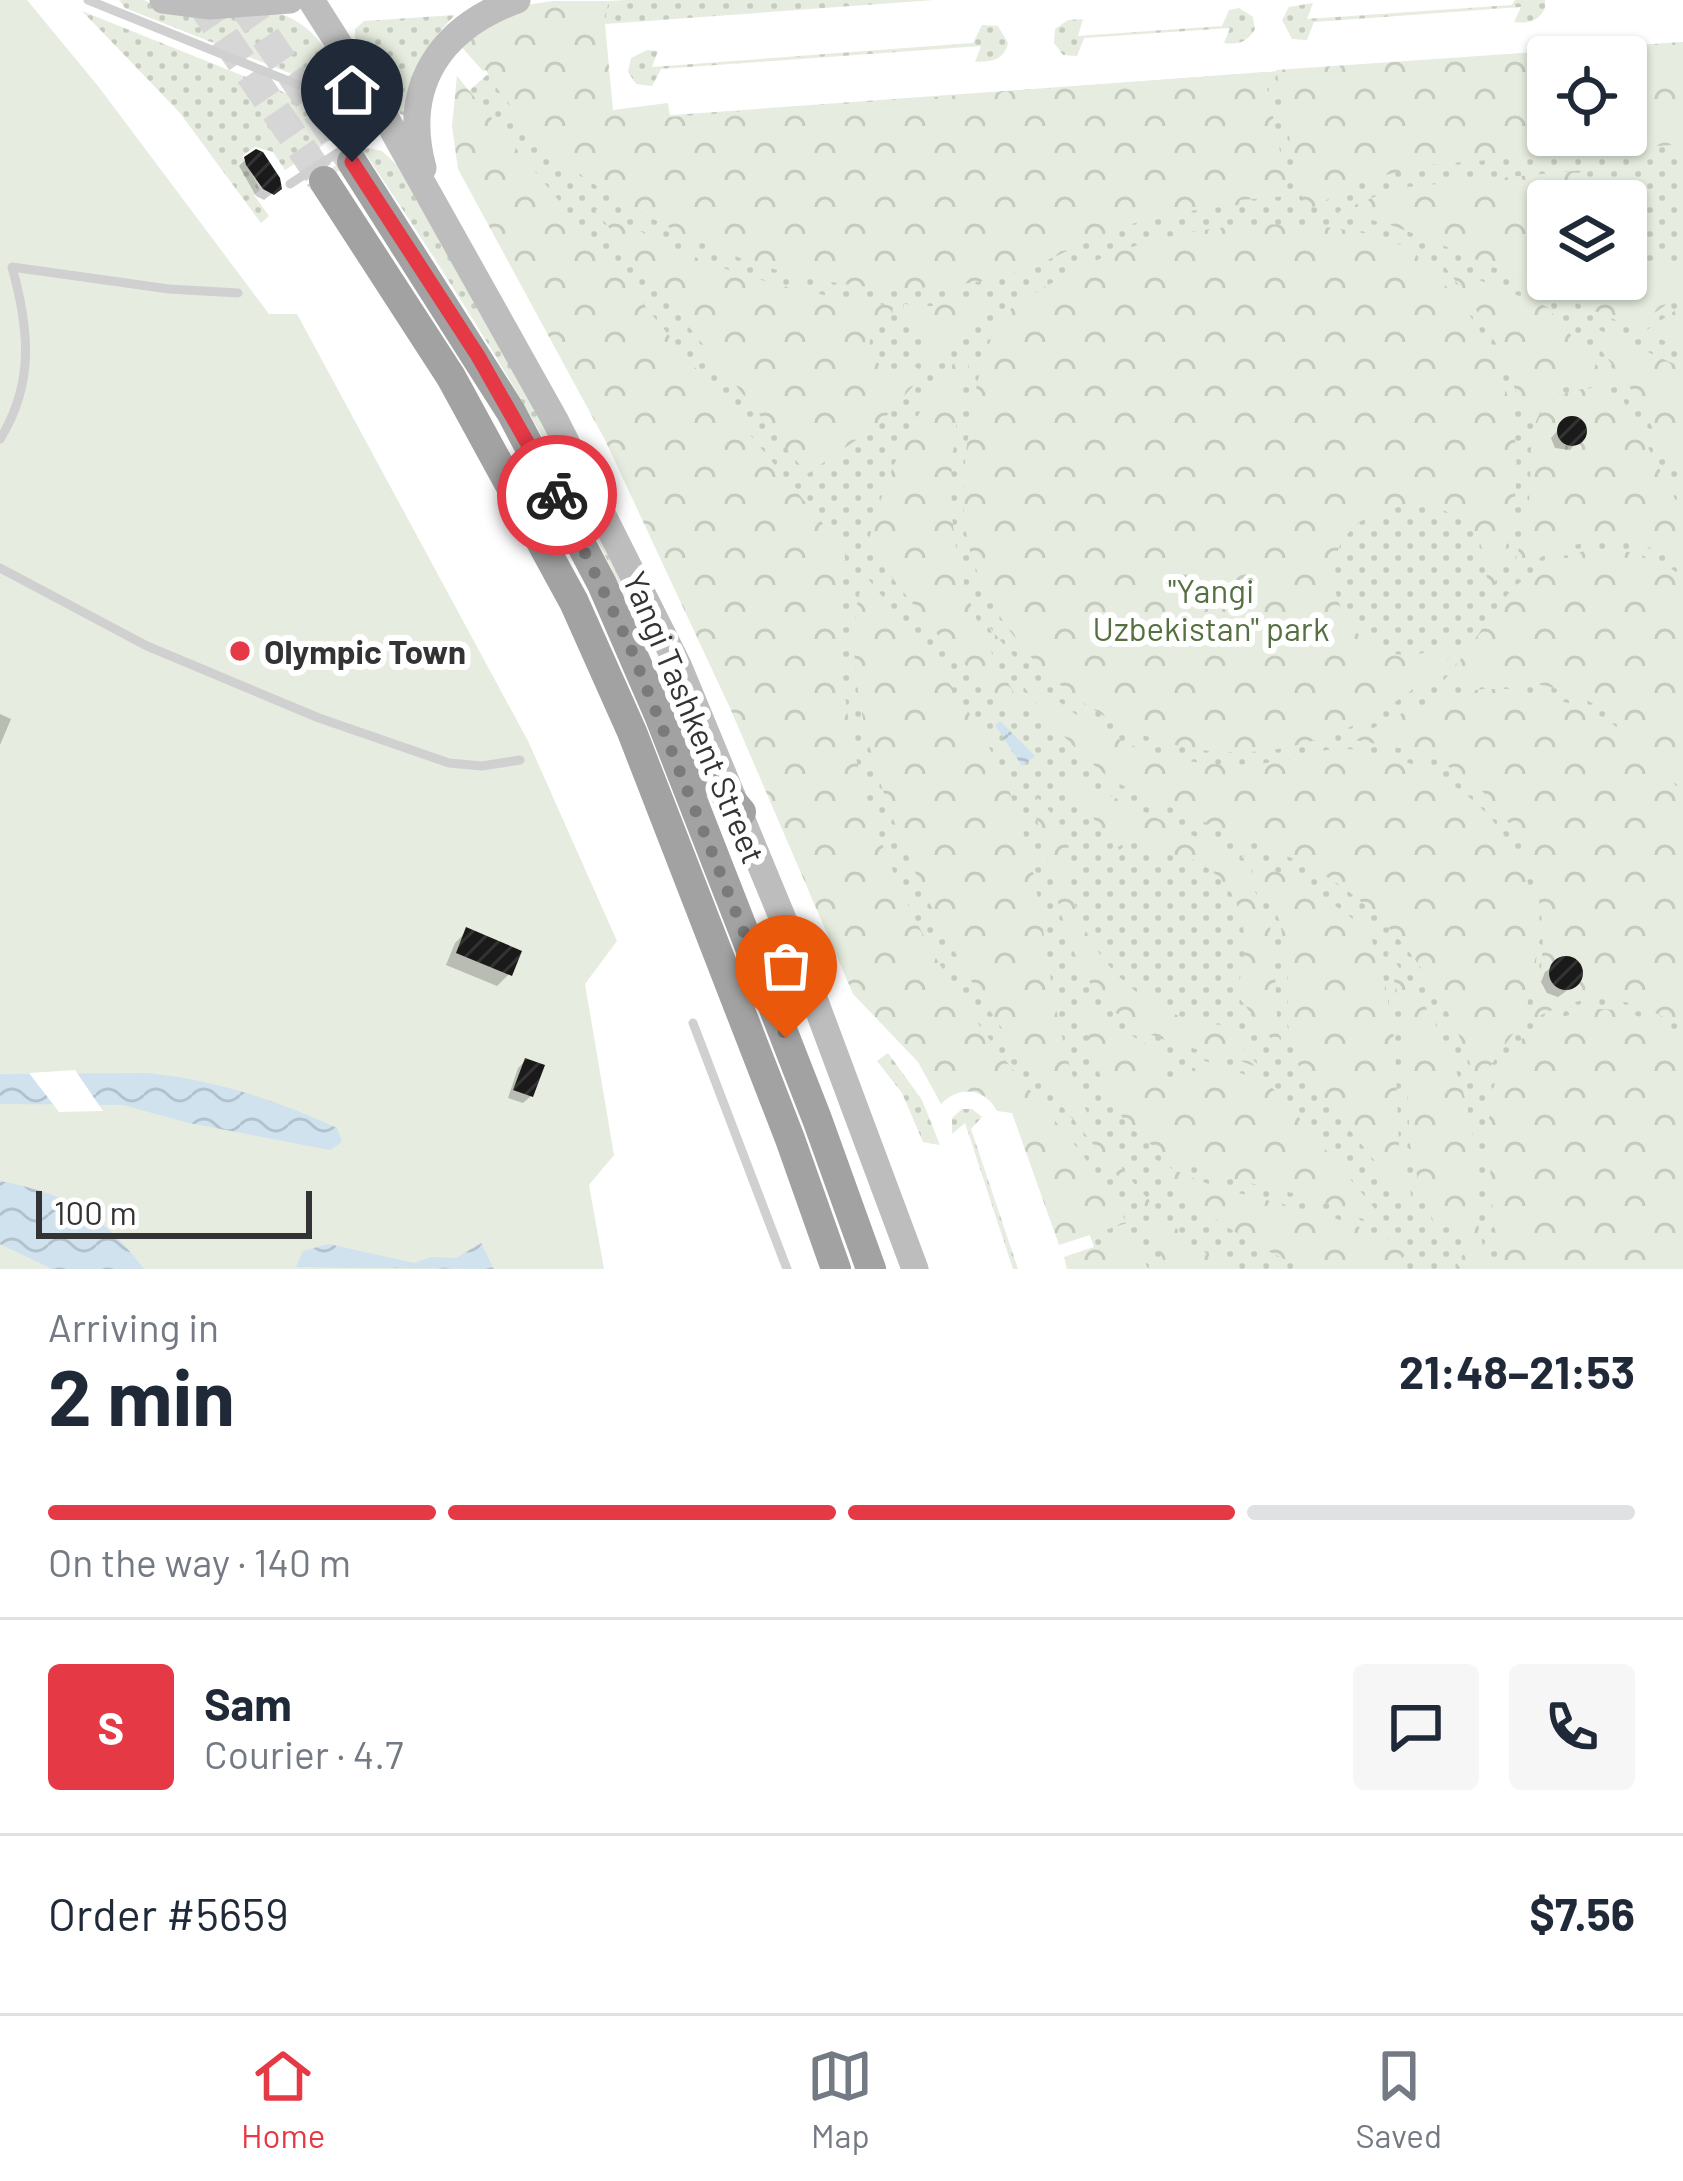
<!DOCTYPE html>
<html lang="en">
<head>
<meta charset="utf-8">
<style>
  :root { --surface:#fff; --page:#f6f6f7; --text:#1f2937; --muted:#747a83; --line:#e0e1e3; --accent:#e63946 }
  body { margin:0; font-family:Barlow,sans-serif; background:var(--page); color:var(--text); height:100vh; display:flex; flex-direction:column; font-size:45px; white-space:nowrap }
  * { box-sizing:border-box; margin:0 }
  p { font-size:39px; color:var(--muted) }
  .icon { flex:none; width:66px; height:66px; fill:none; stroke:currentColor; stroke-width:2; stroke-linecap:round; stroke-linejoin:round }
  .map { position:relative; height:1269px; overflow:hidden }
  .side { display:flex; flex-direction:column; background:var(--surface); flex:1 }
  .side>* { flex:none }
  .tools { position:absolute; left:1527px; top:36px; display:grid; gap:24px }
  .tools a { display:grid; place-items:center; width:120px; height:120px; border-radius:12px; background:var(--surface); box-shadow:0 3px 9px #0004; font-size:60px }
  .scale { position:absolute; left:36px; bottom:30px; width:276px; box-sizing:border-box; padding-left:12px; border:6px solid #333; border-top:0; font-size:33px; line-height:42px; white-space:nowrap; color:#333; -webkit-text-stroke:9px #fff; paint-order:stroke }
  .pin { position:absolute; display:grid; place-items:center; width:102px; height:102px; color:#fff; margin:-123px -51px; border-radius:50% 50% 50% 0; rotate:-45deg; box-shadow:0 0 12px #0007 }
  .pin .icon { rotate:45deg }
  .courier { position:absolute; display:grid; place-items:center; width:120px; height:120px; margin:-60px; border:9px solid #e63946; border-radius:50%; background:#fff; color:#222; box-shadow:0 3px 15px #0007 }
  .headline em { font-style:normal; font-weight:700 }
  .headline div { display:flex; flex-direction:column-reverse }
  .headline { display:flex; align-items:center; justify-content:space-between; height:204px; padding:0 48px }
  h1 { font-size:78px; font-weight:700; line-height:90px }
  .bar { display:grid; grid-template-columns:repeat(4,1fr); gap:18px 12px; align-content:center; height:144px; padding:0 48px }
  .bar i { height:15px; border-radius:9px; background:var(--line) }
  .bar .current { background:var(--accent) }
  .bar p { grid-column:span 4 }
  .line { display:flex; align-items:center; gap:30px; padding:0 48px; border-top:3px solid var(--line) }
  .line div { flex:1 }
  .round { display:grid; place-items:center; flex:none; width:126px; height:126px; border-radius:12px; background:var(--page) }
  .dock { display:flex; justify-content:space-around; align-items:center; height:168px; border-top:3px solid var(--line); background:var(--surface); font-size:33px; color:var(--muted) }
  .dock a { display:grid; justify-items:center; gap:6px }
  .dock .current { color:var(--accent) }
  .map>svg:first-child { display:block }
  .green { fill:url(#green-dots); fill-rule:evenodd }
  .forest { fill:url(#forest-crowns); fill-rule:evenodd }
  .pitch { fill:#e6ecdf }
  .water { fill:url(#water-waves) }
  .pier { fill:#fff }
  .shadow { fill:#0003 }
  .building { fill:url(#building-hatch) }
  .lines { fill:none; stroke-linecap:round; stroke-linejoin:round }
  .trunk-tunnel { stroke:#d6d6d6; stroke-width:30; stroke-dasharray:30 15; stroke-linecap:butt }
  .service { stroke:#d0d0d0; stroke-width:9 }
  .secondary { stroke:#bdbdbd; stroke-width:27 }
  .trunk { stroke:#a2a2a2; stroke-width:30 }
  .done { stroke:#7a7a7a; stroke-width:12; stroke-dasharray:0 21.6 }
  .route { stroke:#e63946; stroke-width:15 }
  .poi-dot { fill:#e63946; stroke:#fff; stroke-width:4.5 }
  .labels { text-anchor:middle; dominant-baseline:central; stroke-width:12; stroke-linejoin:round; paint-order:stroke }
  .park-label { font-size:33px; fill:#56703f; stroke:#fff }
  .poi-label { font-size:33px; font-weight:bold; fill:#333; stroke:#fff; text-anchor:start }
  .street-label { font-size:33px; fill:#333; stroke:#fff }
</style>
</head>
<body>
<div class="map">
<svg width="1683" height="1269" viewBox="0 0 1683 1269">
  <defs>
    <pattern id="green-dots" width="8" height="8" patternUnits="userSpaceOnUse" patternTransform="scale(3)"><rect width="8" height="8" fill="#e6ecdf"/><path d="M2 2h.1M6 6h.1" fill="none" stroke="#c6cbc0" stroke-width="1.8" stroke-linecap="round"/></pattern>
    <pattern id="forest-crowns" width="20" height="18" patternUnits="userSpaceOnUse" patternTransform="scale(3)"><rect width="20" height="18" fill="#e6ecdf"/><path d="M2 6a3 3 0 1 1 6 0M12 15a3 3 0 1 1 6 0" fill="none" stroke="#c6cbc0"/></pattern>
    <pattern id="water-waves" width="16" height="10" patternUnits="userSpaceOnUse" patternTransform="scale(3)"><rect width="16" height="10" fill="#cfe2ee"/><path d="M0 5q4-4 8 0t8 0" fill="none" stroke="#b2c2cd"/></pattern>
    <pattern id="building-hatch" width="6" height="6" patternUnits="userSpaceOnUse" patternTransform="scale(3)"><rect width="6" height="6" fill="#1a1a1a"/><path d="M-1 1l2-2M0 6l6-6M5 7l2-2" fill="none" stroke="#333"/></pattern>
  </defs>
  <rect width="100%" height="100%" fill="#fff"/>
  <path class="green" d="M119 0H144L166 10 278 13C320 26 337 67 360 101L125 8Z
    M627 0H934L605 24 608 1Z
    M1515 0H1545V8C1539 21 1528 24 1514 22L1521 7 1314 22 1307 40 1292 39 1282 20 1289 7 1313 3 1307 19 1512 5Z
    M1239 8 1253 17 1255 29C1248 42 1238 45 1224 43L1230 28 1084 38 1077 56 1063 55 1054 43 1055 29 1068 20 1083 19 1078 36 1222 26 1229 10Z
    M82 11 358 122 285 170 273 152 255 147 242 156 260 190 254 195 269 216 261 223 180 113Z
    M455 15C424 46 415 75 405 116L399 113 355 38V29L364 21Z
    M982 25 998 26 1008 43C1004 61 991 61 975 62L981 46 661 69 652 86 636 84 628 72 631 58 647 50 658 51 652 67 973 43Z
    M1683 42V1269H1102L1064 1164 963 1019 463 96 488 74 486 69 604 120ZM1548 57H1626V135H1548ZM1548 201H1626V279H1548Z
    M369 148 382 151 396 164 543 422 645 625 639 628C564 460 468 306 365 153L311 190 307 185 357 151Z
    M888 1053 922 1100 940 1145 923 1142 902 1093 877 1061Z
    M962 1109H972L982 1117 971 1129 1018 1269H1013L965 1123 952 1134V1118Z"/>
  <path class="forest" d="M553 1H608L605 24 613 110 668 103 670 117 1264 72 1289 196 1240 200 1239 205C1197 209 1155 215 1114 230 1072 247 1033 271 987 280 869 303 758 275 653 219 604 193 558 164 523 120 511 105 493 87 487 70L483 71 458 43 526 5Z
    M1683 42V144L1427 165 1365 180 1311 208 1304 207 1284 112 1290 111 1289 99H1282L1276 70ZM1548 57H1626V135H1548Z
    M457 76 846 552C821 726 887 901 990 1040 1034 1100 1092 1156 1127 1223L1059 1245 1012 1113 997 1111C984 1087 959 1086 941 1104L918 1062 853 994 730 708 605 440 458 169 452 126Z
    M1584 170C1528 198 1548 229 1548 279 1564 279 1569 285 1583 290 1621 303 1642 281 1668 260L1682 293 1634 328 1433 241 1388 224 1338 212 1396 188Z
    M601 209C695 267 784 292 893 306L892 315C872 321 866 337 872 356 884 373 898 376 916 367L923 375 878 425 807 474 595 210Z
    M1288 224C1326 227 1371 230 1405 247 1422 256 1438 278 1451 292 1530 379 1532 499 1487 602L1484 600C1514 461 1291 485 1341 608 1350 632 1371 648 1396 654 1419 659 1438 645 1460 646 1340 777 1160 793 1034 660 1001 625 970 573 965 524 961 491 965 456 970 424 975 390 983 349 1001 319 1008 308 1026 300 1037 292 1116 242 1195 225 1288 224Z
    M1444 266 1547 307 1612 383C1573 379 1543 387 1525 424 1511 362 1484 316 1444 266Z
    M975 299 983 304V311L932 366 924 359C933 338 924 321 903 314L904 304 930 306Z
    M1683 305V349L1644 332Z
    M1577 320 1683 368V482L1629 386Z
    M975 340C937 481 940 575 1019 701L1015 707H1009L951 651 867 547C887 470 918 397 975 340Z
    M1592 388 1622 398 1683 514V565C1629 526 1561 537 1511 576 1518 551 1526 528 1529 502 1535 449 1516 394 1592 388Z
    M1594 549C1627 549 1656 556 1683 577V783C1640 725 1579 681 1503 681 1482 680 1460 686 1439 686 1497 622 1499 568 1594 549Z
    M865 575C924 648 987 721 1017 812 1051 912 1044 1027 1092 1123 1109 1155 1133 1183 1158 1210L1145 1216C1103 1148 1046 1093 1001 1027 931 926 819 698 865 575Z
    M988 625C1038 689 1087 736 1168 757 1205 766 1248 767 1286 760 1303 757 1321 749 1339 749 1354 748 1369 753 1384 756 1482 777 1551 868 1535 970 1532 990 1526 1014 1515 1031 1500 1053 1487 1066 1479 1093 1458 1012 1406 929 1335 882 1301 859 1263 847 1226 831 1189 816 1152 799 1115 782 1059 740 1019 688 988 625Z
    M1483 689H1513L1588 708 1641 743 1677 787 1683 798V1016L1676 1024C1621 992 1583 990 1527 1023 1566 925 1532 797 1426 756 1402 747 1378 744 1353 740 1396 714 1433 697 1483 689Z
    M1070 776 1221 849C1296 925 1265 963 1282 1052L1235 993C1256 942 1244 876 1185 857 1173 853 1159 853 1146 851L1143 835 1122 837 1123 854 1065 784Z
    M1038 798 1070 835C1054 926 1133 1022 1225 1025L1261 1069C1224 1052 1182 1050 1146 1032 1058 990 1062 886 1032 806Z
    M1241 855 1310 887 1369 931 1385 983 1395 1045 1399 1146 1415 1211 1299 1067 1288 1025V969L1280 922 1266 890Z
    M1387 952C1429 1003 1460 1063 1472 1129 1476 1154 1472 1180 1475 1205 1477 1226 1484 1248 1489 1269H1461L1455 1261 1474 1247 1456 1220 1438 1232 1420 1189 1410 1144 1404 1019Z
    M1077 986 1104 1020 1164 1054 1162 1061 1168 1062 1166 1076 1186 1081 1189 1068H1197L1199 1059 1264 1081 1280 1095 1391 1228C1371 1226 1339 1206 1315 1199 1254 1181 1173 1175 1128 1124 1099 1092 1085 1028 1077 986Z
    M1597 1009C1631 1009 1659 1022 1683 1046V1269H1502C1493 1236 1492 1202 1490 1168 1484 1078 1498 1025 1597 1009Z
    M1146 1153C1212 1200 1303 1199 1375 1234 1387 1240 1398 1243 1406 1254L1395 1266 1397 1269H1311L1297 1265C1238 1238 1187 1205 1146 1153Z
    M1167 1219 1194 1246 1232 1269H1167L1149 1226Z
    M1132 1234 1148 1269H1067L1064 1257Z"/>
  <path class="pitch" d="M0 0H27L98 86 269 314H297L528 741 617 941 585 984 614 1155 589 1185 604 1269H0Z"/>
  <path class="water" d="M1000 721 1035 756 1022 766 995 725Z
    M148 1073C215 1080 276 1100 337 1128L342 1142 330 1150 189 1123 123 1105 0 1104V1074Z
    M0 1181C68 1194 102 1214 144 1269H52L0 1244Z
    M481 1243 494 1269 296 1267 303 1251 329 1244 414 1263 431 1257 456 1258Z"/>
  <path class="pier" d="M75 1070 103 1111 59 1112 29 1073Z"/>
  <path class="shadow" d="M246 159 279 188 264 200 256 196 239 166Z
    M1574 419 1583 426V434L1570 450 1555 448 1551 438 1567 420Z
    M0 714 11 719 0 745Z
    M467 931 509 974 497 986 446 965 455 943Z
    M1565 958 1575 961 1581 972 1576 984 1558 997 1547 993 1541 982 1545 972Z
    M525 1061 531 1096 523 1103 508 1098 518 1068Z"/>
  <path class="building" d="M256 149 263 152 280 178 282 189 274 195 263 189 246 165 244 157Z
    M1557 431a15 15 0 1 1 30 0a15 15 0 1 1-30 0Z
    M466 927 522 951 512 976 456 953Z
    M1549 973a17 17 0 1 1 34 0a17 17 0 1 1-34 0Z
    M525 1058 545 1065 533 1097 513 1090Z"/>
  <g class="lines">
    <path class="trunk-tunnel" d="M199 0 324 181
      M240 0 352 162"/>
    <path class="service" d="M88 0 373 115
      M290 184 383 123
      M0 439C35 383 29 328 12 267L169 289 238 293
      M0 568 147 646 319 718 449 763 482 766 520 760
      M693 1023 787 1269"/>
    <path class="secondary" d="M163 0 210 6 290 0
      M311 0 387 120 555 420 678 665 797 953 915 1269
      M423 168C401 86 440 28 517 0"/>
    <path class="trunk" d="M352 162 511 412 602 584 659 715 817 1119 871 1269
      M324 181 451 377 574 602 632 732 790 1139 836 1269
      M674 734 741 812"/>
  </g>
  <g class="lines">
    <path class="done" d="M557 495 629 644 786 1038"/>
    <path class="route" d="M352 162 478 356 557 495"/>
  </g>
  <circle class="poi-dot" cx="240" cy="651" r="12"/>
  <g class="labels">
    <g class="park-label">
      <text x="1211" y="590">"Yangi<tspan x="1211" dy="38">Uzbekistan" park</tspan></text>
    </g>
    <g class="poi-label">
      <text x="264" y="651">Olympic Town</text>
    </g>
    <g class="street-label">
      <text transform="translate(695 717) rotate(67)">Yangi Tashkent Street</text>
    </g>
  </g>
</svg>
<div class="tools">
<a><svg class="icon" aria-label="locate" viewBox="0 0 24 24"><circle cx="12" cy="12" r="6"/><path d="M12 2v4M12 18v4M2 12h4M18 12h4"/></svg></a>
<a><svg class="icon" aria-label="layers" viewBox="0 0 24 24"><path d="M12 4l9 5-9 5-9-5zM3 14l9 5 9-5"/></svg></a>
</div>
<div class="scale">100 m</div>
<div class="pin" style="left:786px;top:1038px;background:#ea580c"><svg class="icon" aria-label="bag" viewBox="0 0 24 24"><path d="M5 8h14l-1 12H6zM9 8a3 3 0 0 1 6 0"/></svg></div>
<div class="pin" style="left:352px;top:162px;background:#1f2937"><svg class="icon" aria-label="home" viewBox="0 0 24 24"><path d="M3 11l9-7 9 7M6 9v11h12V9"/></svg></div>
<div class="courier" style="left:557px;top:495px"><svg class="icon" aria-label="bike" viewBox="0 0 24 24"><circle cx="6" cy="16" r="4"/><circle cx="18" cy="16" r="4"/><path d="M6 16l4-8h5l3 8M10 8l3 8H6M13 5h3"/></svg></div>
</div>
<section class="side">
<div class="headline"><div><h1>2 min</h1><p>Arriving in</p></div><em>21:48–21:53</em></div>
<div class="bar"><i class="current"></i><i class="current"></i><i class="current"></i><i></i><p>On the way · 140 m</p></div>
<div class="line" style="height:216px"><b class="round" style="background:var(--accent);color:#fff">S</b><div><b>Sam</b><p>Courier · 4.7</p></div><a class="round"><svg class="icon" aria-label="chat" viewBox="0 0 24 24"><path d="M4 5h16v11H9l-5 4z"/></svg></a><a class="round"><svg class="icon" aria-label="phone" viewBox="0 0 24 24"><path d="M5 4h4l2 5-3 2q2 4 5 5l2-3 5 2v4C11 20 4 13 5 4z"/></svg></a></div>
<div class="line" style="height:156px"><div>Order #5659</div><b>$7.56</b></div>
</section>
<nav class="dock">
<a class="current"><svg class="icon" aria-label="home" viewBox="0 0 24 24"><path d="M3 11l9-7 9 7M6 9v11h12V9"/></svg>Home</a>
<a><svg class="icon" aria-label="map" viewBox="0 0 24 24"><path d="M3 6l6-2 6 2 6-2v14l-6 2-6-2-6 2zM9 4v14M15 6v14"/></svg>Map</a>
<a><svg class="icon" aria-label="saved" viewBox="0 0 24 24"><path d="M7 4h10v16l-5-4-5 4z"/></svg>Saved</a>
</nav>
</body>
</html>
